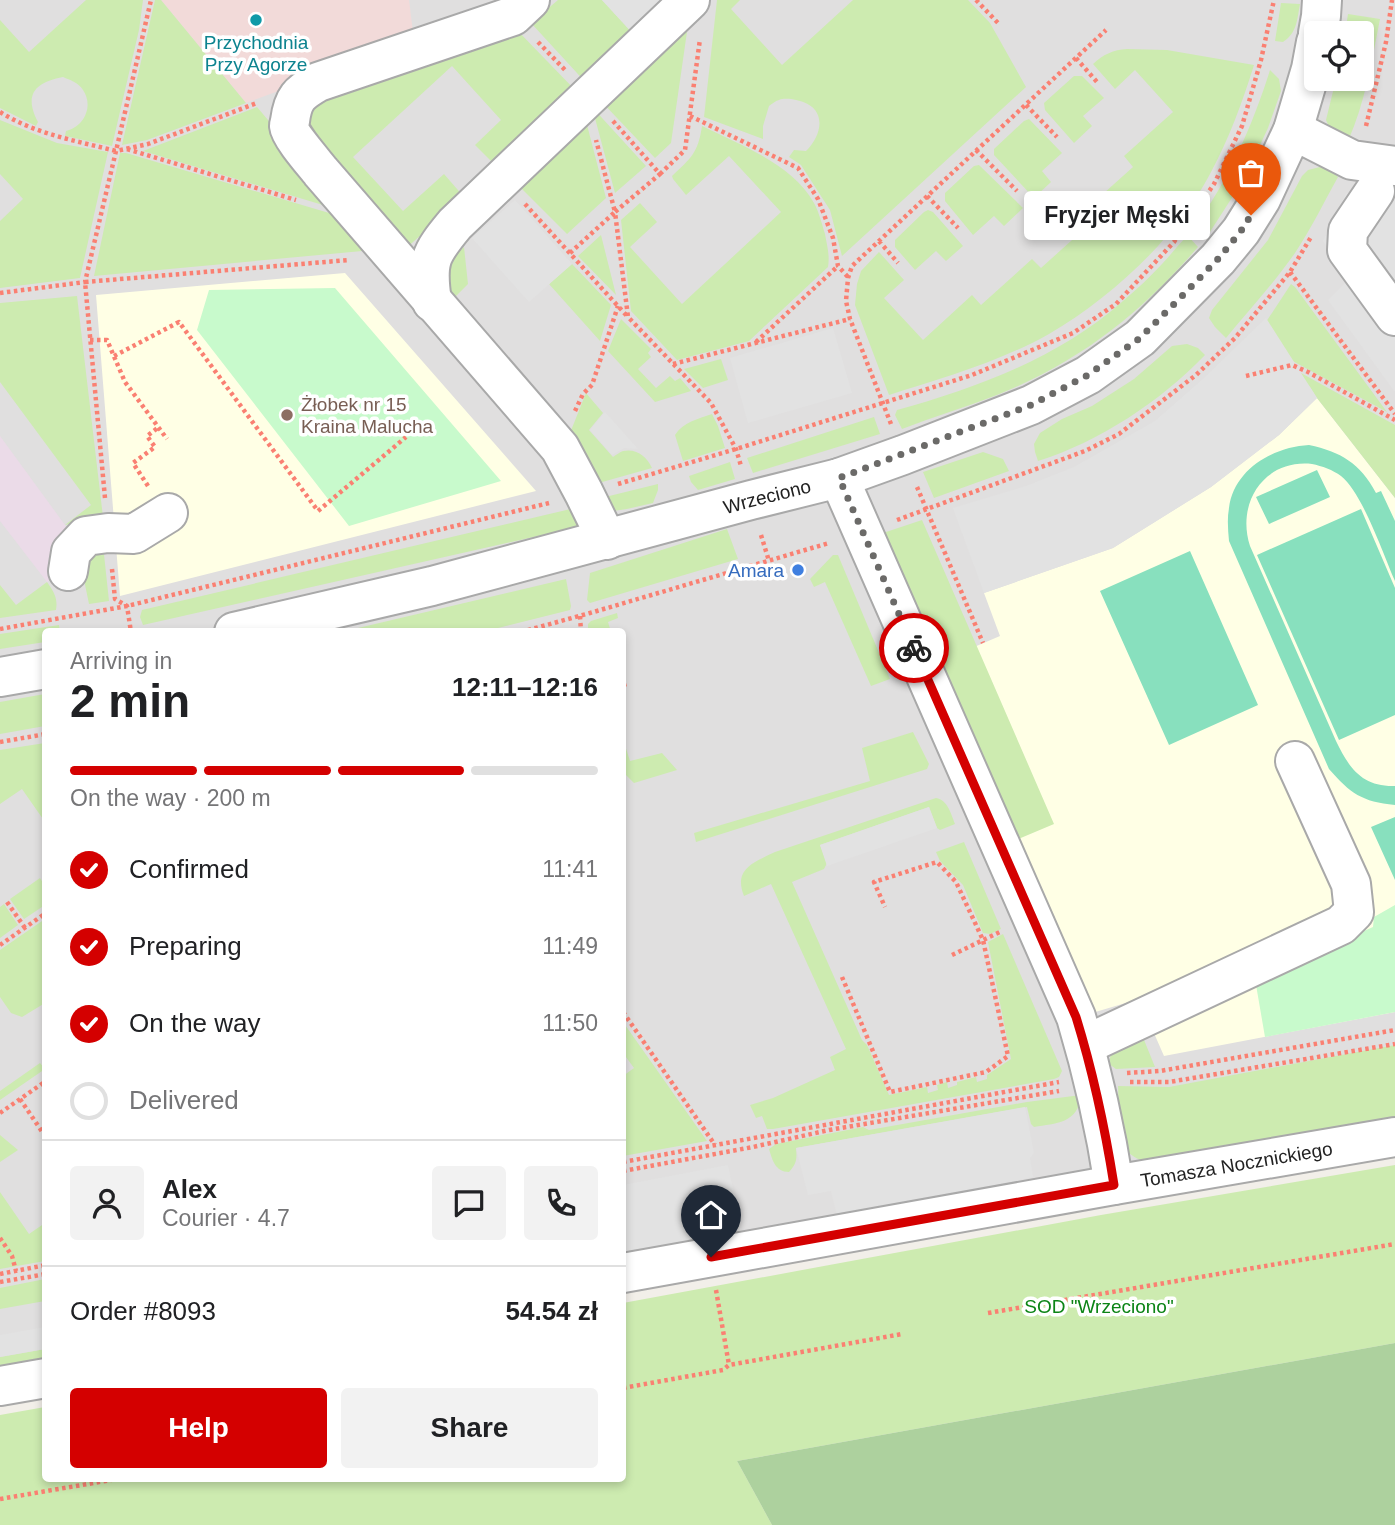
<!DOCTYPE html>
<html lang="en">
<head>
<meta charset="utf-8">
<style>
  :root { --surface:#fff; --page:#f2f2f2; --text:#202124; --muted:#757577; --line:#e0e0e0; --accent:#d40000 }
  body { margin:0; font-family:Helvetica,sans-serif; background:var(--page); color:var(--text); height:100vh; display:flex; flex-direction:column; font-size:26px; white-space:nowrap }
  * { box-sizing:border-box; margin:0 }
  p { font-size:23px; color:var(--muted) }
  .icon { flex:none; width:38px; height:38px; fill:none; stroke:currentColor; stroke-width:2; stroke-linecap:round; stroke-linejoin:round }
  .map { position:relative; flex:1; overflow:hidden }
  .sheet { position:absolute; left:42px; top:628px; width:584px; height:854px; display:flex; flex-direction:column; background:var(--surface); border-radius:7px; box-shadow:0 4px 10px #0003 }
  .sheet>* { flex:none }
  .tools { position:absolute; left:1304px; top:21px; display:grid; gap:14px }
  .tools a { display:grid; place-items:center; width:70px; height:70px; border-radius:7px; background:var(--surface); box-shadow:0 4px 10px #0003; font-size:35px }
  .pin { position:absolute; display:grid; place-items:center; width:60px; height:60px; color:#fff; margin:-72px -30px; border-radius:50% 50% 50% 0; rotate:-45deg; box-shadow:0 0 7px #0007 }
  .pin .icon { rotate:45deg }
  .courier { position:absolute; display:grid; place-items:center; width:70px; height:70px; margin:-35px; border:5px solid #d40000; border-radius:50%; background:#fff; color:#222; box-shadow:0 2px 9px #0007 }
  .bubble { position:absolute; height:49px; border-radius:7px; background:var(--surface); box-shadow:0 4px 10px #0003; font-size:23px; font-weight:800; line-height:49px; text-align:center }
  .overview em { font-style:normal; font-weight:800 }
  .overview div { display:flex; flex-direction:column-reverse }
  .overview { display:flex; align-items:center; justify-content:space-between; height:119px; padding:0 28px }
  h1 { font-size:46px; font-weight:800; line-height:52px }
  .bar { display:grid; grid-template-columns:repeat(4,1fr); gap:10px 7px; align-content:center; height:84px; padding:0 28px }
  .bar i { height:9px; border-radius:5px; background:var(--line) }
  .bar .current { background:var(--accent) }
  .bar p { grid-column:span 4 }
  .line { display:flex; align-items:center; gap:18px; padding:0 28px; border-top:2px solid var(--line) }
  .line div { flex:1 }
  .round { display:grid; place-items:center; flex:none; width:74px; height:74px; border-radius:7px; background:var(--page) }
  ol { padding:0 28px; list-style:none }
  li { display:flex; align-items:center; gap:21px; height:77px }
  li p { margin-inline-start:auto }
  li .icon { padding:7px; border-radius:50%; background:var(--accent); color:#fff; stroke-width:4 }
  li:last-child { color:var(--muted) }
  li i { width:38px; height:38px; border:4px solid var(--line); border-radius:50% }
  .button { display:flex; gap:14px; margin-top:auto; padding:14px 28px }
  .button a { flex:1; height:80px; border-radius:7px; background:var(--accent); color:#fff; font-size:28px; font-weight:800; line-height:80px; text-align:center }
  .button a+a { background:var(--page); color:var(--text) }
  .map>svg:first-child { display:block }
  .residential { fill:#e0dfdf; fill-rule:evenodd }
  .commercial { fill:#f2dad9 }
  .industrial { fill:#ebdbe8 }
  .education { fill:#ffffe5 }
  .grass { fill:#cdebb0 }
  .forest { fill:#add19e }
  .park { fill:#c8facc }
  .pitch { fill:#88e0be }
  .parking { fill:#e2e2e2 }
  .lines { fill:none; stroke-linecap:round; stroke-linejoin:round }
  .minor-casing { stroke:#a9a9a9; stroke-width:42 }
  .path { stroke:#fa8072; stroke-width:4.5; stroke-dasharray:3.5 3.5; stroke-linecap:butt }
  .minor { stroke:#fff; stroke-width:38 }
  .done { stroke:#6b6a68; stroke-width:7; stroke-dasharray:0 12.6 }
  .route { stroke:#d40000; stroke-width:9 }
  .culture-dot { fill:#0f9aa8; stroke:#fff; stroke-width:2.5 }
  .education-dot { fill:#8d6e63; stroke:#fff; stroke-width:2.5 }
  .shop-dot { fill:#3f7fe0; stroke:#fff; stroke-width:2.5 }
  .labels { text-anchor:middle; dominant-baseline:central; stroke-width:7; stroke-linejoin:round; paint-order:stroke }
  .culture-label { font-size:19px; fill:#0d838f; stroke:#fff }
  .education-label { font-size:19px; fill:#785e54; stroke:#fff; text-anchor:start }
  .street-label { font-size:19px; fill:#222; stroke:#fff }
  .shop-label { font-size:19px; fill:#366cbe; stroke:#fff; text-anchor:end }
  .park-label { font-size:19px; fill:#0c8416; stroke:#fff }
</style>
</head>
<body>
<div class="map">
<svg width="1395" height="1525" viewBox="0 0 1395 1525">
  <rect width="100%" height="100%" fill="#f2efe9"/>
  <path class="residential" d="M0 0H1395V1127L623 1262V632H46L45 1363 0 1371ZM1316 33H1362V79H1316Z"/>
  <path class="commercial" d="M161 0H409L414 41 246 103Z"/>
  <path class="industrial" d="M0 436 65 525 80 564 47 582 0 521Z"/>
  <path class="education" d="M345 273 536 491 120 596 96 295Z
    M1317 398 1395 498V1012L1164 1056 1139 999 1092 1013 939 662 1000 636 984 593 1113 548 1211 487 1279 435Z"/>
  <path class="grass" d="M86 0H143L139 30 112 146 65 136 66 131C84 127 94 106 83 90 79 83 70 80 63 77 36 82 23 94 38 122L36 126 0 108V20L29 52Z
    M155 0H161L246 103 147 140 122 145Z
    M558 0H602L637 38 588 85 531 23Z
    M717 0H740L731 9 782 65 853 0H968L990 23 1026 87 842 256 830 210 801 165 789 157 794 150 806 151C824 133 827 106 796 100 791 99 784 98 779 100 775 101 772 104 769 106L763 126V139L704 117Z
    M1281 3 1300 4C1297 20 1297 33 1283 42L1275 41Z
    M1348 14 1380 19C1372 60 1365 103 1348 141L1330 129 1326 120 1336 79H1362V33H1345Z
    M689 18 671 143 655 158 599 99Z
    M516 29 578 93 497 167 475 145 501 120 452 66 353 157 403 211 444 174 464 197 404 250 310 141 305 113 308 102Z
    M1127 49 1167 50 1254 65C1242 103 1229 139 1210 174 1176 238 1111 298 1049 334 999 362 943 378 889 395L855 305 857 284 861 271 879 252 904 280 884 298 923 340 972 295 981 305 1032 259 1041 268 1092 222 1084 211 1133 167 1124 156 1173 112 1135 70 1115 89 1093 64C1104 54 1113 50 1127 49Z
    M1270 70 1279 79 1281 91 1268 128 1244 179 1206 238 1194 228C1229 179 1252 127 1270 70Z
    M1074 76H1082L1104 98 1083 116 1092 126 1074 143 1045 110 1044 103Z
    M257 107 346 212 143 151Z
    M592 107 646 166 615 193Z
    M1029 119 1062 153 1042 171 1051 182 1034 198 994 155V149L1024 121Z
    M0 120 57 143 108 152 80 278 0 288V221L23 199 0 174Z
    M586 121 606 198 567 234 518 185Z
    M702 126C740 145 793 164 814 203 819 212 822 224 825 234 827 246 830 255 828 267L749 341 677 360 631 311 621 220 640 203 657 222 630 247 682 304 781 212 729 156 686 195 673 179 672 176C691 158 698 153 702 126Z
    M120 153H126L346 218 373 250 94 276Z
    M979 165 1023 208 1004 226 994 216 973 235 945 201V193L974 166Z
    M1320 167 1332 171 1338 177C1324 202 1311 229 1295 253 1274 283 1249 310 1226 338L1215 327 1209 318 1212 310 1268 240 1302 176 1308 170Z
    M928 210 933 212 963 246 946 261 936 251 915 270 895 247V240L924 212Z
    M601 235 616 295 578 256Z
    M1188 236 1198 247C1140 314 1081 361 997 395 966 407 933 417 902 429L895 415 897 410C977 388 1060 357 1123 301 1137 289 1150 277 1162 264 1171 255 1178 244 1188 236Z
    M464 247 468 284 453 299 441 281 444 266Z
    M572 264 611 305 600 341 549 284Z
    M1291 284 1295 287 1387 412 1287 358 1264 325Z
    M77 296 103 517 65 525 91 505 0 382V303Z
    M621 319 651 349 648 353 651 357 638 369 656 388 670 376 675 381 680 378 691 391 655 402 608 351Z
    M1187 344 1198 348 1205 355C1161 401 1099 442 1038 461L1035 452 1034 444 1040 433 1062 419 1092 406 1134 379 1172 346Z
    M721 359 728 380 703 388 684 369Z
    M1301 373 1395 425V498L1317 398 1310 387 1298 375Z
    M586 393 603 413 589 430 613 457C616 455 620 452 623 451 637 448 647 457 652 468L588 486 564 448Z
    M712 414 718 426 725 448 683 461 675 435C683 422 698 419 712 414Z
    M874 417 880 434 753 473 747 458Z
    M983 452 1003 459 1009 471 934 498 923 472Z
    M730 462 735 479 698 490 691 482 689 476Z
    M658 484V490L653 503 627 509 613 511 597 499Z
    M579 507 582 526 143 625 140 617 142 610Z
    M922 520 1054 824 1016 840 883 533Z
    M727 529 738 559 590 603 587 600 590 573Z
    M103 545 109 601 89 604 82 570 84 556Z
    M833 555H838L890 679 871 686 825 582 814 587 810 579Z
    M566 579 571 606 570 610 482 632H341Z
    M47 582C54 592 58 598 56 610L0 618V585L16 605Z
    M617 613 618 618 608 622 611 632H588V624L591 621Z
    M59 625 60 632H46L45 642 0 649V634Z
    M45 694V726L0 734V702Z
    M913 732 929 764 927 769 696 842 694 833 870 781 862 748Z
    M623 739 630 761 662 753 677 770 634 783 623 772Z
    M45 743H46L45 822 22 789 0 804V750Z
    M936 798C948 800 951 814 955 824L940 830 937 828 929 807 820 845 827 863 824 869 792 882 862 1040 867 1045 889 1095 927 1087 928 1093 938 1090 937 1085 947 1082 948 1088 957 1085V1082L976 1077 977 1082 987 1079V1075L1011 1059 988 942 1003 934 1062 1071 1059 1077 1054 1079 773 1129H767L762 1116 756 1118 750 1105 773 1098 835 1070 830 1057 846 1049 771 884 744 896C733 869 754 862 775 852Z
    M964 842 1001 929 990 934 983 933 963 885 940 861 936 852Z
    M40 878 45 886V905L24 919 10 899Z
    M4 904 18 925 0 938V907Z
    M45 919V1003L22 1017 11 1013 0 997V950Z
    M623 1022 707 1141 623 1156V1076L634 1068 623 1053Z
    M1140 1030 1155 1067 1116 1069 1109 1064 1111 1053Z
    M1395 1045V1118L1144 1162C1138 1159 1130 1155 1125 1149 1116 1135 1119 1102 1118 1086L1169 1087Z
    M40 1063 45 1069 0 1100V1091Z
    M1081 1095C1078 1124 1056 1123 1034 1127L1031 1124 1027 1107 796 1148C797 1158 797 1164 789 1172 775 1172 772 1159 769 1149L776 1144 863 1127 869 1130 1027 1102Z
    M0 1135 18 1150 0 1162Z
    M1395 1165V1343L737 1461 772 1525H0V1415L45 1407 46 1479H623V1303L1101 1215Z
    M0 1192 29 1234 45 1223V1261L0 1269Z
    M45 1279V1301L0 1309V1288Z
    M45 1349V1360L0 1369V1357Z"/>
  <path class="forest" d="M1395 1343V1525H772L737 1461Z"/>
  <path class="park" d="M335 288 501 481 349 526 197 330 209 290Z
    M1395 905V1012L1265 1037 1255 979 1373 927 1374 917Z"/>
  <path class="pitch" d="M1309 445C1341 452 1360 463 1376 493L1381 491 1395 521V581C1383 554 1363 494 1341 476 1333 470 1322 466 1312 464 1264 459 1236 503 1250 546L1336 741C1349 768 1362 787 1395 786V805C1362 802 1350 793 1329 769L1229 541C1228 530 1227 519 1229 508 1234 469 1273 447 1309 445Z
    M1317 470 1330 497 1269 524 1256 497Z
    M1361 509 1395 588V715L1339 740 1257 555Z
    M1190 551 1258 705 1169 745 1100 591Z
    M1395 817V880L1371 827Z"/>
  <path class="parking" d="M602 0H677L637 38Z
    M1346 193 1395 199V392L1328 300 1349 279 1323 241Z
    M515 200 572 264 529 302 472 238Z
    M1266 318 1317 398 1279 435 1211 487 1113 548 984 593 953 508 1026 486 1074 467 1155 421 1203 379Z
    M833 328 852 393 748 423 730 358Z
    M605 412 638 449 624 448 612 455 590 430Z
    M929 807 937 828 827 866 820 845Z
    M1025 1107 1034 1153 1030 1158 1033 1177 838 1219 831 1191 808 1195 796 1148Z
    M728 1165 742 1234 623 1257V1185Z
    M45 1327V1349L0 1357V1335Z"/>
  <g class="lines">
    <defs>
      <g id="minor">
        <path d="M530 0 513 16 318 82C299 93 293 98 290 121 290 122 289 124 289 126 290 136 314 163 321 172L560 448 584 493 607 540"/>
        <path d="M1318 33 1321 16 1322 0"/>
        <path d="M1293 130 1352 160 1395 166"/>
        <path d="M1375 191 1348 231 1347 250 1395 316"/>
        <path d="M432 302C426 261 430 254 455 224L690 0"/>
        <path d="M839 478 1076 1017C1093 1074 1105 1126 1114 1185"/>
        <path d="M68 571 71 552 86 536 108 533 134 534 168 513"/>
        <path id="s1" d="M234 632 432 586 751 500 839 478 903 455 1031 405 1088 375 1140 338 1218 259 1241 231 1261 199 1293 130 1311 69 1316 42"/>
        <path d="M0 677 46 669"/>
        <path d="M1085 1045 1341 925 1354 912 1351 884 1295 761"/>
        <path id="s2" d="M623 1273 1114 1185 1395 1137"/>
        <path d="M0 1386 46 1378"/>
      </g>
    </defs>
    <use href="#minor" class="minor-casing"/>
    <path class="path" d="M976 0 999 24
      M538 42 566 71
      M1076 58 1097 82
      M1026 105 1057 137
      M0 112C35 134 77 141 116 151L151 0
      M690 116 798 168 818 199 833 238 838 266 848 277
      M613 121 660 174 615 212 628 317 711 403 736 449 741 466
      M1366 126 1386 42 1392 0
      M127 149 296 200
      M976 150 1017 191
      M660 174 685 150 700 39
      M927 196 958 228
      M525 204 627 316
      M879 241 898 263
      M570 253 615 212 596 140
      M1290 272 1395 414
      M0 293 85 282 116 151 148 144 257 103
      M90 340H107L125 382 167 439
      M756 342 838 266
      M114 356 179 322 318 511 406 437
      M673 364 850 319
      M1246 376 1292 365 1308 372 1395 420
      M575 411 583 394 592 385 618 306
      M891 424 850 319 846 301 848 278 852 266 1106 30
      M618 484 736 449 972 375 1073 333 1116 304 1174 242 1214 184 1242 126 1261 60 1274 0
      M148 486 133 463 155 447 147 436 159 427
      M917 487 983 643
      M105 498 85 282 349 260
      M897 520 1085 451 1119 434 1196 375 1235 338 1290 272 1311 237
      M761 535 769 561
      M112 569 115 599 127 606 131 632
      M580 616 581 632
      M0 629 127 606 549 503
      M521 632 590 613 829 543
      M623 685 627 684
      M0 742 46 734
      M44 876 46 878
      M7 902 25 928
      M0 945 46 913
      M952 955 1002 931
      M842 977 890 1092 986 1072 1008 1056 983 940 956 882 937 862 874 882 885 907
      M623 1012 715 1145
      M1127 1073 1160 1071 1395 1030
      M1130 1082H1169L1395 1044
      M20 1099 43 1133
      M0 1113 46 1081
      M623 1162 1059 1082
      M623 1171 753 1147 829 1130 1059 1091
      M0 1238 12 1256 16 1271
      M0 1274 46 1265
      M0 1282 46 1274
      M716 1290 729 1365
      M988 1313 1395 1244
      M623 1388 723 1370 729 1365 902 1334
      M0 1499 117 1479"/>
    <use href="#minor" class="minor"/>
  </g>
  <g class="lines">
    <path class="done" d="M914 648 839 478 1031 405 1088 375 1140 338 1180 298 1218 259 1241 231 1251 215"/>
    <path class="route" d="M711 1257 1114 1185C1105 1128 1093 1072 1076 1017L914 648"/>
  </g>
  <circle class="culture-dot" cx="256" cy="20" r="7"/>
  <circle class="education-dot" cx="287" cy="415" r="7"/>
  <circle class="shop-dot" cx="798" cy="570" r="7"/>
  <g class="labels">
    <g class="culture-label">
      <text x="256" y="42">Przychodnia<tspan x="256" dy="22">Przy Agorze</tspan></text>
    </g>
    <g class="education-label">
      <text x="301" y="404">Żłobek nr 15<tspan x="301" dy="22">Kraina Malucha</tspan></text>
    </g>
    <g class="street-label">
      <text stroke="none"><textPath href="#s1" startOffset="550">Wrzeciono</textPath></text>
      <text stroke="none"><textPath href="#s2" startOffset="623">Tomasza Nocznickiego</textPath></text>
    </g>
    <g class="shop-label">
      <text x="784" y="570">Amara</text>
    </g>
    <g class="park-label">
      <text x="1099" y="1306">SOD "Wrzeciono"</text>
    </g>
  </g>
</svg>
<div class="tools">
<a><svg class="icon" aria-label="locate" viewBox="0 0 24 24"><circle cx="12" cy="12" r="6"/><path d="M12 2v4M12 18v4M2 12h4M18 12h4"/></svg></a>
</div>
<div class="pin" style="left:1251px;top:215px;background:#ea580c"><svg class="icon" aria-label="bag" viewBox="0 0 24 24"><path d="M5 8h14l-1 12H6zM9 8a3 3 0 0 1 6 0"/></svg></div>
<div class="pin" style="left:711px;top:1257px;background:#1f2937"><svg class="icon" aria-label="home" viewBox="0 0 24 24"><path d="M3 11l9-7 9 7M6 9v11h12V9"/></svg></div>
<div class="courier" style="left:914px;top:648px"><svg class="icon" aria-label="bike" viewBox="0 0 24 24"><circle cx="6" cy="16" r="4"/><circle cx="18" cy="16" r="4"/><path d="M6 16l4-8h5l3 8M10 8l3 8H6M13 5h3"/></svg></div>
<div class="bubble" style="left:1024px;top:191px;width:186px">Fryzjer Męski</div>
<section class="sheet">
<div class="overview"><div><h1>2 min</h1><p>Arriving in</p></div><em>12:11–12:16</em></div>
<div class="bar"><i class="current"></i><i class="current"></i><i class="current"></i><i></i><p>On the way · 200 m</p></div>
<ol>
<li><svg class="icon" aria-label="check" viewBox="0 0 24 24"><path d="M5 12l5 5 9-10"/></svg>Confirmed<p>11:41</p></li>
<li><svg class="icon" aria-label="check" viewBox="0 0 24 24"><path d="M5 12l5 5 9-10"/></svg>Preparing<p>11:49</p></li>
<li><svg class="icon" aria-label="check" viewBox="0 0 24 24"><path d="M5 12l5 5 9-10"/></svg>On the way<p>11:50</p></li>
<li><i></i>Delivered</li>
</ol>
<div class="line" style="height:126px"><a class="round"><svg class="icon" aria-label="person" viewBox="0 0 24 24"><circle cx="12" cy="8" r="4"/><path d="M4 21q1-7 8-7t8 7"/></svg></a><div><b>Alex</b><p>Courier · 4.7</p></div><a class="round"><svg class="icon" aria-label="chat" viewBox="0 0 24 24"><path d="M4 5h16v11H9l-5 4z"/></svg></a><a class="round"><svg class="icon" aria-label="phone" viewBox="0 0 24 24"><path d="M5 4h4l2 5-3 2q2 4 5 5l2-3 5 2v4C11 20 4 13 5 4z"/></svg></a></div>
<div class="line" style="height:91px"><div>Order #8093</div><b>54.54 zł</b></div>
<div class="button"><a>Help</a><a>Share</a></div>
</section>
</div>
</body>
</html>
